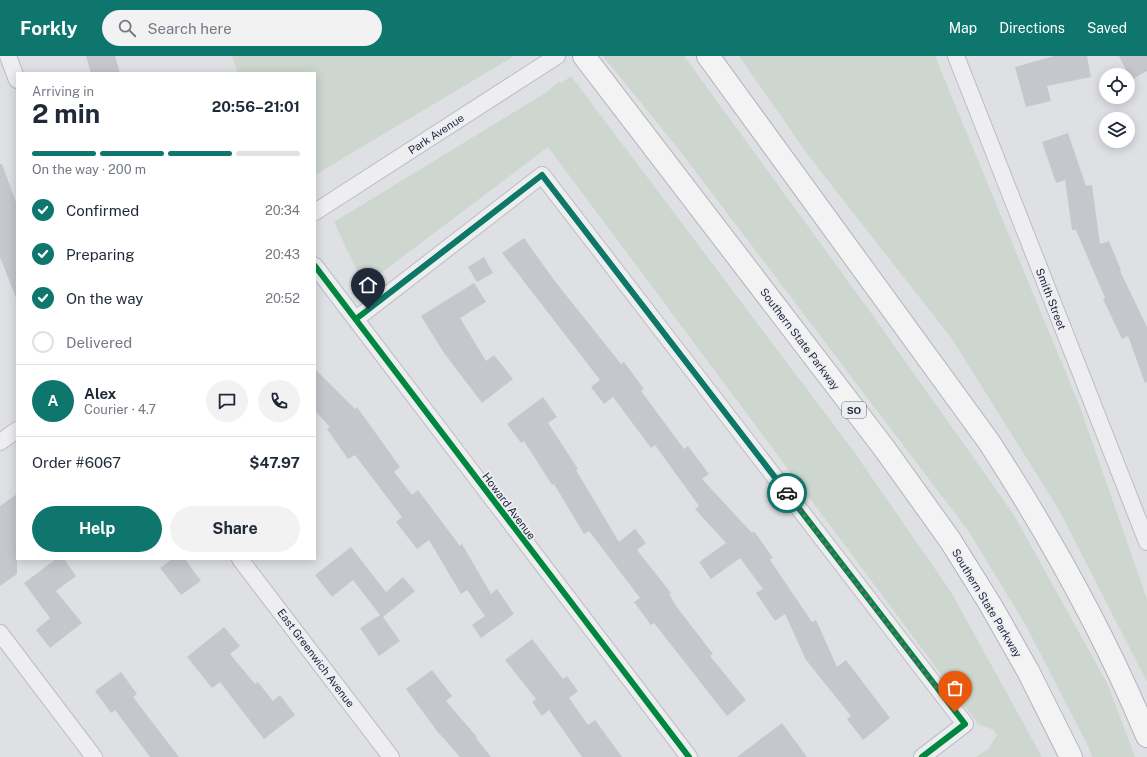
<!DOCTYPE html>
<html lang="en">
<head>
<meta charset="utf-8">
<style>
  :root { --surface:#fff; --page:#f2f2f3; --text:#1f2937; --muted:#747a83; --line:#e0e1e3; --accent:#0f766e }
  body { margin:0; font-family:"Public Sans",sans-serif; background:var(--page); color:var(--text); height:100vh; display:flex; flex-direction:column; font-size:15px; white-space:nowrap }
  * { box-sizing:border-box; margin:0 }
  p { font-size:13px; color:var(--muted) }
  .icon { flex:none; width:22px; height:22px; fill:none; stroke:currentColor; stroke-width:2; stroke-linecap:round; stroke-linejoin:round }
  .map { position:relative; flex:1; overflow:hidden }
  .sheet { position:absolute; left:16px; top:16px; width:300px; height:488px; display:flex; flex-direction:column; background:var(--surface); border-radius:0px; box-shadow:0 2px 10px #0003 }
  .sheet>* { flex:none }
  .buttons { position:absolute; left:1099px; top:12px; display:grid; gap:8px }
  .buttons a { display:grid; place-items:center; width:36px; height:36px; border-radius:50%; background:var(--surface); box-shadow:0 2px 10px #0003; font-size:20px }
  .pin { position:absolute; display:grid; place-items:center; width:34px; height:34px; color:#fff; margin:-41px -17px; border-radius:50% 50% 50% 0; rotate:-45deg; box-shadow:0 0 4px #0007 }
  .pin .icon { rotate:45deg }
  .courier { position:absolute; display:grid; place-items:center; width:40px; height:40px; margin:-20px; border:3px solid #0f766e; border-radius:50%; background:#fff; color:#222; box-shadow:0 1px 5px #0007 }
  .head em { font-style:normal; font-weight:700 }
  .head div { display:flex; flex-direction:column-reverse }
  .head { display:flex; align-items:center; justify-content:space-between; height:68px; padding:0 16px }
  h1 { font-size:26px; font-weight:700; line-height:30px }
  .bar { display:grid; grid-template-columns:repeat(4,1fr); gap:6px 4px; align-content:center; height:48px; padding:0 16px }
  .bar i { height:5px; border-radius:3px; background:var(--line) }
  .bar .selected { background:var(--accent) }
  .bar p { grid-column:span 4 }
  .line { display:flex; align-items:center; gap:10px; padding:0 16px; border-top:1px solid var(--line) }
  .line div { flex:1 }
  .round { display:grid; place-items:center; flex:none; width:42px; height:42px; border-radius:21px; background:var(--page) }
  ol { padding:0 16px; list-style:none }
  li { display:flex; align-items:center; gap:12px; height:44px }
  li p { margin-inline-start:auto }
  li .icon { padding:4px; border-radius:50%; background:var(--accent); color:#fff; stroke-width:4 }
  li:last-child { color:var(--muted) }
  li i { width:22px; height:22px; border:2px solid var(--line); border-radius:50% }
  .button { display:flex; gap:8px; margin-top:auto; padding:8px 16px }
  .button a { flex:1; height:46px; border-radius:24px; background:var(--accent); color:#fff; font-size:16px; font-weight:700; line-height:46px; text-align:center }
  .button a+a { background:var(--page); color:var(--text) }
  header { display:flex; align-items:center; gap:24px; box-sizing:border-box; height:56px; padding:0 20px; background:var(--accent); color:#fff }
  header strong { font-size:19px }
  nav { display:flex; gap:22px; margin-inline-start:auto; font-size:14px }
  .search { width:280px; height:36px; background:var(--page); display:flex; align-items:center; gap:10px; box-sizing:border-box; padding:0 14px; border-radius:22px; color:var(--muted); font-size:15px }
  .map>svg:first-child { display:block }
  .green { fill:#cdd7cf }
  .building { fill:#c6c7cc }
  .lines { fill:none; stroke-linecap:round; stroke-linejoin:round }
  .street-casing { stroke:#bcbdc1; stroke-width:18 }
  .highway-casing { stroke:#b1b3b9; stroke-width:24 }
  .street { stroke:#eeeef0; stroke-width:16 }
  .highway { stroke:#f3f3f4; stroke-width:22 }
  .cycleway-casing { stroke:#eceef4; stroke-width:8 }
  .cycleway { stroke:#00873e; stroke-width:6 }
  .done { stroke:#676a76; stroke-width:4; stroke-dasharray:0 7.2 }
  .route { stroke:#0f766e; stroke-width:5 }
  .labels { text-anchor:middle; dominant-baseline:central; stroke-width:3.5; stroke-linejoin:round; paint-order:stroke }
  .shield { fill:#eceef4; stroke:#626672; stroke-width:1 }
  .shield-label { font-size:10px; font-weight:bold; fill:#272b3b }
  .street-label { font-size:11px; fill:#272b3b; stroke:#eceef4 }
</style>
</head>
<body>
<header>
<strong>Forkly</strong>
<div class="search"><svg class="icon" aria-label="search" viewBox="0 0 24 24"><circle cx="10" cy="10" r="6"/><path d="M15 15l6 6"/></svg>Search here</div>
<nav><a>Map</a><a>Directions</a><a>Saved</a></nav>
</header>
<div class="map">
<svg width="1147" height="701" viewBox="0 0 1147 701">
  <rect width="100%" height="100%" fill="#dfe0e4"/>
  <path class="green" d="M232 0H514L315 119V17H238Z
    M603 0H684L869 254 1014 459 1108 629 1135 701H1092L1088 690 1025 568 969 476 680 95Z
    M739 0H935L1080 351 1147 543V626L1059 454 952 283 808 99Z
    M571 20 852 393 951 536 1042 701H976L989 692 997 679 994 674 978 668 548 91 364 230 334 166 547 36 559 25 562 28V27Z"/>
  <path class="building" d="M86 0H115L120 17H91Z
    M1054 0H1087L1091 21 1047 30 1051 45 1026 51 1015 11Z
    M1119 0H1147V15L1131 24Z
    M1068 77 1086 130 1092 129 1100 188 1109 185 1121 214 1120 215 1147 271V326L1145 327 1128 280 1122 283 1103 243 1105 242 1076 174H1072L1065 124 1056 127 1042 86Z
    M0 108H2L17 149V241L16 242 0 201Z
    M524 182 554 224 621 308 624 306 644 333 641 335 684 393 688 390 709 418 702 423 752 477 754 475 773 502 770 504 812 566 816 564 837 611 846 604 890 662 863 684 847 663 851 660 806 604 785 558 775 565 756 537 763 533 740 502 711 523 699 506 726 487 695 453 699 450 655 389 651 392 613 341 604 348 591 331 600 324 502 197Z
    M484 201 493 217 477 226 468 211Z
    M474 227 486 246 460 262 486 305 494 299 513 323 482 347 444 297 421 260Z
    M315 313 355 353 357 351 400 411 394 416 412 439 418 434 460 490 462 488 491 538 497 533 514 558 481 582 472 569 485 560 467 534 461 538 429 484 417 493 396 466 402 461 355 399 348 403 327 373 330 371 315 355Z
    M543 341 557 361 548 367 578 413 576 414 619 486 635 473 646 487 637 494 671 537 669 538 676 550 713 598 710 600 746 644 727 660 654 567 651 569 634 546 640 542 589 475 584 478 554 428 552 429 524 385 521 387 507 368Z
    M17 438V518L0 530V450Z
    M351 491 386 536 403 521 415 535 383 561 400 585 379 600 360 572 380 559 353 524 332 541 315 519Z
    M56 503H64L76 520 56 535 82 567 50 592 36 574 50 562 24 527Z
    M172 503H185L201 525 181 539 160 512Z
    M224 571 240 590 230 598 255 628 258 626 273 645 280 639 295 659 264 683 220 626 212 632 187 601Z
    M532 583 563 623 567 620 578 635 569 642 588 669 595 664 622 701H582L549 654 542 660 532 646 536 643 505 604Z
    M432 614 452 640 446 645 477 681 476 682 491 701H460L437 675 406 633Z
    M121 616 137 638 133 641 179 701H150L115 654 111 657 95 635Z
    M782 667 807 701H737Z"/>
  <g class="lines">
    <defs>
      <path id="street" d="M8 0 17 24
        M956 0 1147 486
        M315 156 557 0
        M315 210 689 701
        M356 263 542 119 965 668 922 701
        M0 386 17 374
        M240 503 391 701
        M0 577 94 701"/>
      <path id="highway" d="M584 0 884 392 950 484 990 548 1028 615 1071 701
        M708 0 989 386C1050 480 1104 577 1147 680"/>
    </defs>
    <use href="#street" class="street-casing"/>
    <use href="#highway" class="highway-casing"/>
    <use href="#street" class="street"/>
    <use href="#highway" class="highway"/>
    <defs>
      <path id="cycleway" d="M315 210 689 701
        M356 263 542 119 965 668 922 701"/>
    </defs>
    <use href="#cycleway" class="cycleway-casing"/>
    <use href="#cycleway" class="cycleway"/>
  </g>
  <g class="lines">
    <path class="done" d="M787 437 955 656"/>
    <path class="route" d="M368 253 542 119 787 437"/>
  </g>
  <g class="labels">
    <rect class="shield" x="842" y="346" width="24" height="16" rx="3"/>
    <g class="shield-label">
      <text x="854" y="354">SO</text>
    </g>
    <g class="street-label">
      <text transform="translate(436 78) rotate(-33)">Park Avenue</text>
      <text transform="translate(1051 243) rotate(69)">Smith Street</text>
      <text transform="translate(800 283) rotate(53)">Southern State Parkway</text>
      <text transform="translate(509 450) rotate(53)">Howard Avenue</text>
      <text transform="translate(987 547) rotate(59)">Southern State Parkway</text>
      <text transform="translate(316 602) rotate(53)">East Greenwich Avenue</text>
    </g>
  </g>
</svg>
<div class="buttons">
<a><svg class="icon" aria-label="locate" viewBox="0 0 24 24"><circle cx="12" cy="12" r="6"/><path d="M12 2v4M12 18v4M2 12h4M18 12h4"/></svg></a>
<a><svg class="icon" aria-label="layers" viewBox="0 0 24 24"><path d="M12 4l9 5-9 5-9-5zM3 14l9 5 9-5"/></svg></a>
</div>
<div class="pin" style="left:955px;top:656px;background:#ea580c"><svg class="icon" aria-label="bag" viewBox="0 0 24 24"><path d="M5 8h14l-1 12H6zM9 8a3 3 0 0 1 6 0"/></svg></div>
<div class="pin" style="left:368px;top:253px;background:#1f2937"><svg class="icon" aria-label="home" viewBox="0 0 24 24"><path d="M3 11l9-7 9 7M6 9v11h12V9"/></svg></div>
<div class="courier" style="left:787px;top:437px"><svg class="icon" aria-label="car" viewBox="0 0 24 24"><path d="M5 17H2v-5l4-1 3-4h7l3 4 3 1v5h-3M9 17h6M6 11h13"/><circle cx="7" cy="17" r="2"/><circle cx="17" cy="17" r="2"/></svg></div>
<section class="sheet">
<div class="head"><div><h1>2 min</h1><p>Arriving in</p></div><em>20:56–21:01</em></div>
<div class="bar"><i class="selected"></i><i class="selected"></i><i class="selected"></i><i></i><p>On the way · 200 m</p></div>
<ol>
<li><svg class="icon" aria-label="check" viewBox="0 0 24 24"><path d="M5 12l5 5 9-10"/></svg>Confirmed<p>20:34</p></li>
<li><svg class="icon" aria-label="check" viewBox="0 0 24 24"><path d="M5 12l5 5 9-10"/></svg>Preparing<p>20:43</p></li>
<li><svg class="icon" aria-label="check" viewBox="0 0 24 24"><path d="M5 12l5 5 9-10"/></svg>On the way<p>20:52</p></li>
<li><i></i>Delivered</li>
</ol>
<div class="line" style="height:72px"><b class="round" style="background:var(--accent);color:#fff">A</b><div><b>Alex</b><p>Courier · 4.7</p></div><a class="round"><svg class="icon" aria-label="chat" viewBox="0 0 24 24"><path d="M4 5h16v11H9l-5 4z"/></svg></a><a class="round"><svg class="icon" aria-label="phone" viewBox="0 0 24 24"><path d="M5 4h4l2 5-3 2q2 4 5 5l2-3 5 2v4C11 20 4 13 5 4z"/></svg></a></div>
<div class="line" style="height:52px"><div>Order #6067</div><b>$47.97</b></div>
<div class="button"><a>Help</a><a>Share</a></div>
</section>
</div>
</body>
</html>
